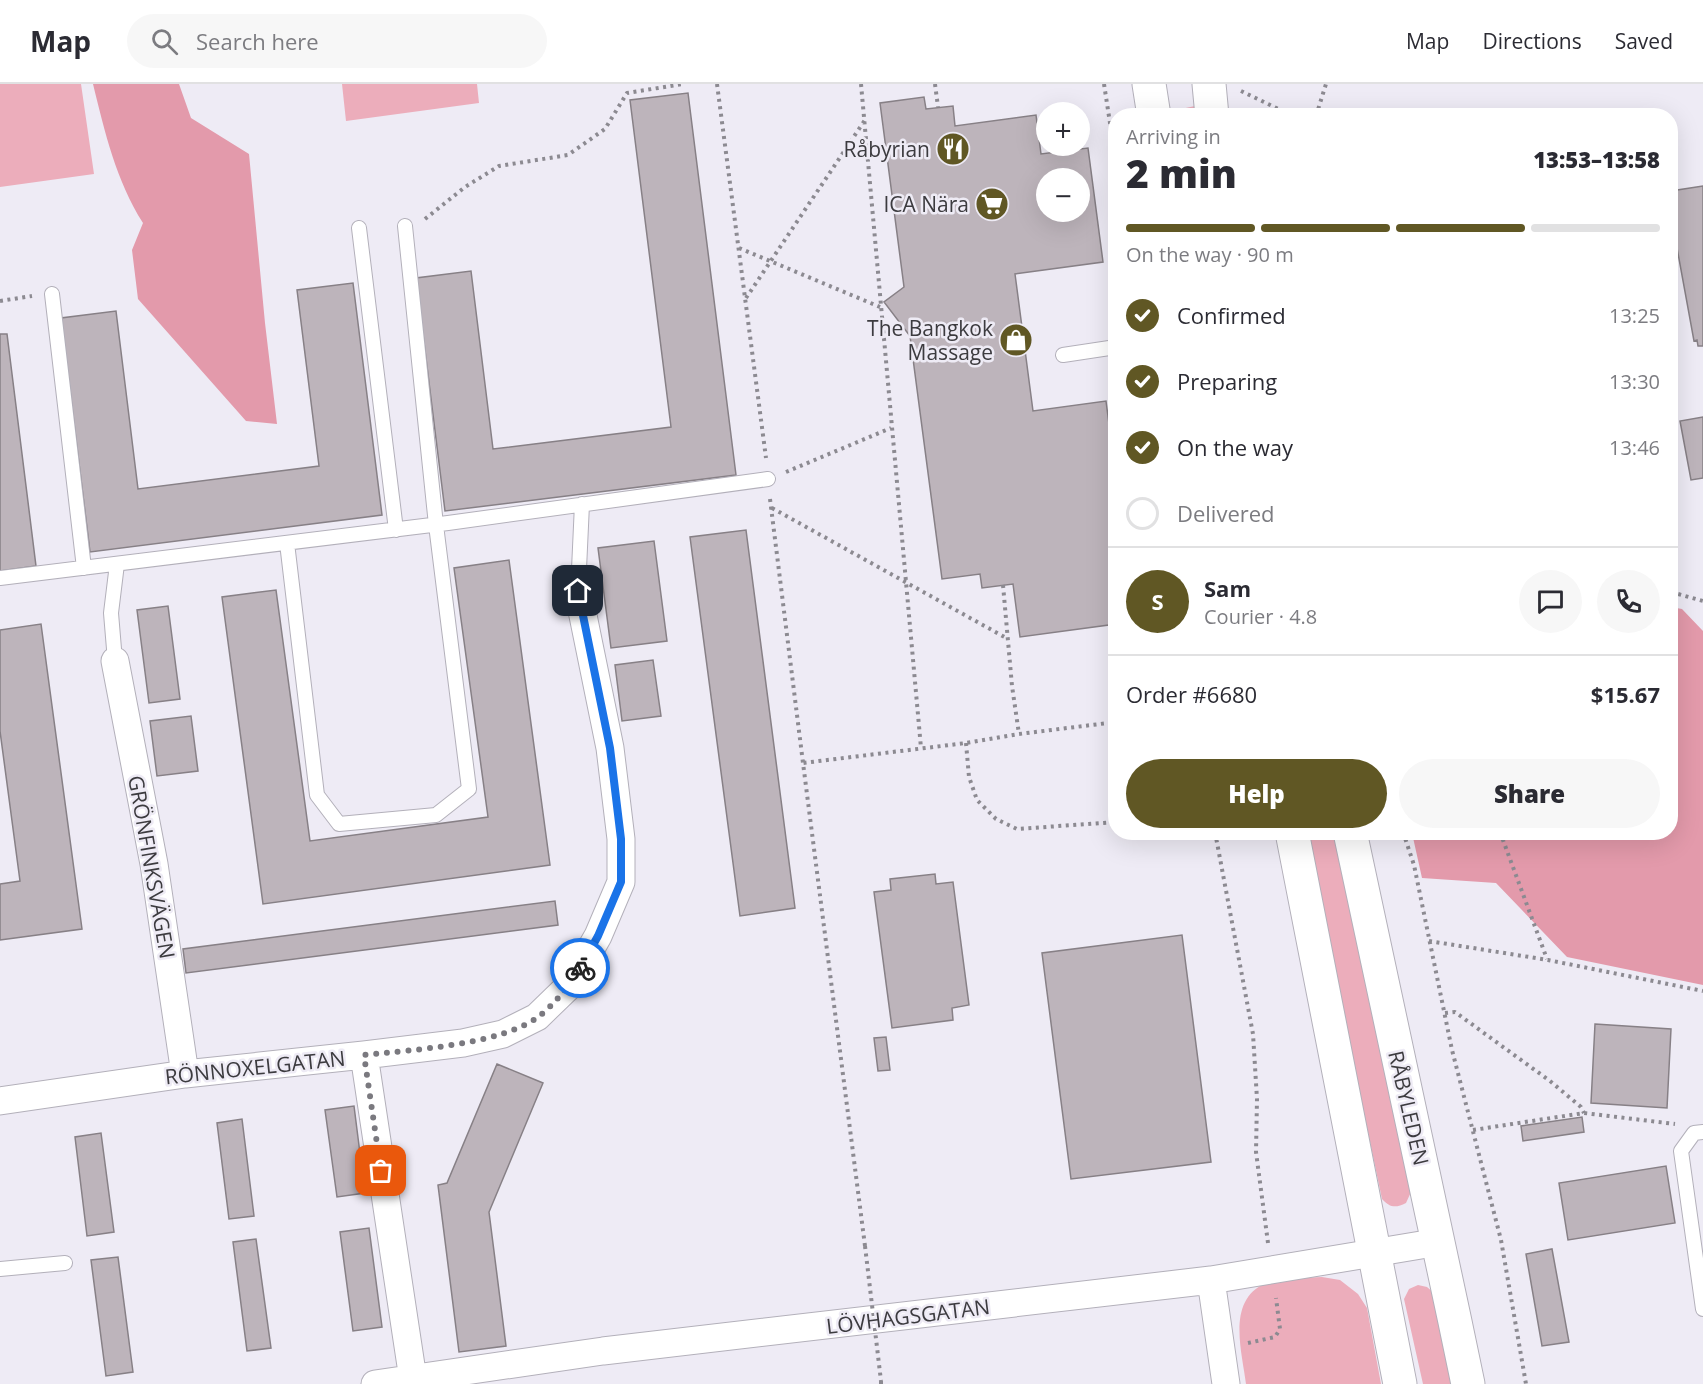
<!DOCTYPE html>
<html lang="en">
<head>
<meta charset="utf-8">
<style>
  :root { --surface:#fff; --page:#f7f7f7; --text:#2b2b33; --muted:#7c7c81; --line:#e1e1e2; --accent:#605724 }
  body { margin:0; font-family:"Open Sans",sans-serif; background:var(--page); color:var(--text); height:100vh; display:flex; flex-direction:column; font-size:22px; white-space:nowrap }
  * { box-sizing:border-box; margin:0 }
  p { font-size:20px; color:var(--muted) }
  .icon { flex:none; width:33px; height:33px; fill:none; stroke:currentColor; stroke-width:2; stroke-linecap:round; stroke-linejoin:round }
  .map { position:relative; flex:1; overflow:hidden }
  .side { position:absolute; left:1108px; top:24px; width:570px; height:732px; display:flex; flex-direction:column; background:var(--surface); border-radius:24px; box-shadow:0 6px 24px #0002 }
  .side>* { flex:none }
  .tools { position:absolute; left:1036px; top:18px; display:grid; gap:12px }
  .tools a { display:grid; place-items:center; width:54px; height:54px; border-radius:50%; background:var(--surface); box-shadow:0 6px 24px #0002; font-size:30px }
  .pin { position:absolute; display:grid; place-items:center; width:51px; height:51px; color:#fff; margin:-26px; border-radius:12px; box-shadow:0 3px 9px #0006 }
  .courier { position:absolute; display:grid; place-items:center; width:60px; height:60px; margin:-30px; border:4px solid #1a73e8; border-radius:50%; background:#fff; color:#222; box-shadow:0 2px 8px #0007 }
  .summary em { font-style:normal; font-weight:800 }
  .summary div { display:flex; flex-direction:column-reverse }
  .summary { display:flex; align-items:center; justify-content:space-between; height:102px; padding:0 18px }
  h1 { font-size:39px; font-weight:800; line-height:45px }
  .bar { display:grid; grid-template-columns:repeat(4,1fr); gap:9px 6px; align-content:center; height:72px; padding:0 18px }
  .bar i { height:8px; border-radius:4px; background:var(--line) }
  .bar .on { background:var(--accent) }
  .bar p { grid-column:span 4 }
  .line { display:flex; align-items:center; gap:15px; padding:0 18px; border-top:2px solid var(--line) }
  .line div { flex:1 }
  .round { display:grid; place-items:center; flex:none; width:63px; height:63px; border-radius:32px; background:var(--page) }
  ol { padding:0 18px; list-style:none }
  li { display:flex; align-items:center; gap:18px; height:66px }
  li p { margin-inline-start:auto }
  li .icon { padding:6px; border-radius:50%; background:var(--accent); color:#fff; stroke-width:4 }
  li:last-child { color:var(--muted) }
  li i { width:33px; height:33px; border:3px solid var(--line); border-radius:50% }
  .button { display:flex; gap:12px; margin-top:auto; padding:12px 18px }
  .button a { flex:1; height:69px; border-radius:36px; background:var(--accent); color:#fff; font-size:24px; font-weight:800; line-height:69px; text-align:center }
  .button a+a { background:var(--page); color:var(--text) }
  header { display:flex; align-items:center; gap:36px; box-sizing:border-box; height:84px; padding:0 30px; background:var(--surface); border-bottom:2px solid var(--line) }
  header strong { font-size:28px }
  nav { display:flex; gap:33px; margin-inline-start:auto; font-size:21px }
  .search { width:420px; height:54px; background:var(--page); display:flex; align-items:center; gap:15px; box-sizing:border-box; padding:0 21px; border-radius:33px; color:var(--muted); font-size:22px }
  .map>svg:first-child { display:block }
  .green { fill:#ecadbb }
  .forest { fill:#e39aab }
  .building { fill:#bdb4bb; stroke:#878086; stroke-width:1.5; fill-rule:evenodd }
  .lines { fill:none; stroke-linecap:round; stroke-linejoin:round }
  .lane-casing { stroke:#b3b0ba; stroke-width:16 }
  .street-casing { stroke:#b3b0ba; stroke-width:29 }
  .secondary-casing { stroke:#b3b0ba; stroke-width:35 }
  .path { stroke:#8c8a91; stroke-width:4; stroke-dasharray:3 4.5; stroke-linecap:butt }
  .lane { stroke:#fff; stroke-width:14 }
  .street { stroke:#fff; stroke-width:27 }
  .secondary { stroke:#fff; stroke-width:33 }
  .path-bridge { stroke:#8c8a91; stroke-width:4; stroke-dasharray:3 4.5; stroke-linecap:butt }
  .done { stroke:#7a797f; stroke-width:6; stroke-dasharray:0 10.8 }
  .route { stroke:#1a73e8; stroke-width:8 }
  .labels { text-anchor:middle; dominant-baseline:central; stroke-width:5; stroke-linejoin:round; paint-order:stroke }
  .poi-label { font-size:21px; fill:#3c3b3f; stroke:#eeebf5; text-anchor:end }
  .street-label { font-size:21px; fill:#3c3b3f; stroke:#eeebf5 }
</style>
</head>
<body>
<header>
<strong>Map</strong>
<div class="search"><svg class="icon" aria-label="search" viewBox="0 0 24 24"><circle cx="10" cy="10" r="6"/><path d="M15 15l6 6"/></svg>Search here</div>
<nav><a>Map</a><a>Directions</a><a>Saved</a></nav>
</header>
<div class="map">
<svg width="1703" height="1300" viewBox="0 0 1703 1300">
  <rect width="100%" height="100%" fill="#eeebf5"/>
  <path class="green" d="M0 0H81L94 90 0 103Z
    M342 0H477L479 19 346 37Z
    M1195 22 1197 31H1167V28Z
    M1305 749H1334L1411 1108 1406 1119C1396 1124 1390 1124 1382 1115Z
    M1322 1193 1340 1196 1358 1210 1367 1224 1381 1300H1246C1242 1267 1226 1216 1266 1199 1279 1193 1307 1194 1322 1193Z
    M1418 1201 1427 1203 1434 1209 1453 1300H1423L1404 1215 1409 1205Z"/>
  <path class="forest" d="M93 0H179L191 34 249 70 265 239 277 340 246 337 138 215 132 166 143 139C116 96 105 49 93 0Z
    M1671 523 1682 525 1703 547V901L1567 873 1496 799 1422 794 1412 749 1671 748Z"/>
  <path class="building" d="M688 9 736 391 445 427 416 194 471 187 493 365 671 343 630 16Z
    M924 13 926 25 953 22 955 42 1036 31 1041 70 1088 64 1103 178 1015 190 1033 327 1106 317 1116 394V540L1020 553 1013 500 982 504 980 490 942 495 910 252 884 218 904 203 880 19ZM1047 94H1080V128H1047Z
    M1703 102V262H1698L1697 256 1694 257 1671 131V107Z
    M353 199 382 431 90 468 61 234 116 227 138 405 319 382 297 206Z
    M0 250H7L36 482 0 487Z
    M1703 333V394L1691 396 1680 337Z
    M746 446 795 824 740 832 690 453Z
    M654 457 667 557 611 564 598 464Z
    M509 476 550 781 263 820 222 513 276 506 310 757 488 733 454 484Z
    M168 522 180 615 149 619 137 526Z
    M41 540 82 845 0 856V800L20 797 0 647V546Z
    M653 576 661 632 622 637 615 581Z
    M191 632 198 687 157 692 150 637Z
    M935 790 936 800 953 798 969 921 952 924 953 936 892 944 874 808 891 806 890 795Z
    M555 817 558 841 186 889 183 865Z
    M1182 851 1211 1078 1071 1095 1042 869Z
    M1595 940 1671 945 1667 1024 1591 1019Z
    M886 953 890 986 878 987 874 954Z
    M497 980 543 999 489 1128 506 1262 459 1268 438 1101 447 1099Z
    M354 1022 365 1109 337 1113 325 1026Z
    M1582 1033 1584 1048 1523 1057 1521 1042Z
    M242 1035 254 1132 229 1135 217 1039Z
    M101 1049 114 1148 87 1152 75 1053Z
    M1666 1082 1675 1139 1568 1156 1559 1099Z
    M369 1144 382 1243 353 1247 340 1148Z
    M256 1155 271 1264 247 1267 233 1158Z
    M1552 1165 1569 1258 1542 1262 1526 1170Z
    M118 1173 133 1288 106 1292 91 1176Z"/>
  <g class="lines">
    <defs>
      <path id="lane" d="M359 144 396 446
        M52 210 84 484
        M1063 271 1116 263
        M287 459 317 711 339 740 436 731 469 705 436 441 405 142
        M0 494 448 439 768 395
        M578 507 582 420
        M115 577 111 529 117 480
        M1703 1048 1694 1049 1681 1067 1703 1225
        M0 1185 65 1179"/>
      <path id="street" d="M115 577 154 780 185 990
        M364 971 413 1295
        M0 1017 185 990 364 971 463 959 503 950 537 933 570 901 598 852 621 798V755L610 664 578 507
        M1211 1196 1226 1300
        M375 1300 603 1267 1211 1196 1439 1158"/>
      <path id="secondary" d="M1149 0 1154 32
        M1209 0 1212 32
        M1292 748 1400 1300
        M1350 748C1388 933 1430 1116 1468 1300"/>
    </defs>
    <use href="#lane" class="lane-casing"/>
    <use href="#street" class="street-casing"/>
    <use href="#secondary" class="secondary-casing"/>
    <path class="path" d="M717 0 766 374
      M861 0 921 664
      M935 0 938 23
      M1104 0 1116 78
      M1241 7 1293 32
      M1316 32 1326 0
      M425 135 465 103 499 82 568 71 605 45 627 9 683 0
      M739 164 880 223
      M746 214 865 36
      M0 217 32 212
      M786 388 891 344
      M770 415 803 679
      M772 424 1008 555
      M1003 501 1012 602 1019 650
      M1671 508 1703 517
      M966 659 969 693 977 716 996 735 1017 745 1116 738
      M1215 748 1253 950 1257 1015 1256 1068 1268 1159
      M1403 748 1414 781 1452 966 1501 1156 1526 1300
      M1500 748 1547 875
      M1429 857 1548 876 1703 907
      M1445 929 1455 928 1550 997 1581 1023 1584 1029
      M1473 1046 1584 1029 1675 1040
      M865 1162 803 679 966 659 1019 650 1116 638
      M1248 1259 1275 1253 1280 1245 1276 1214
      M881 1297V1300"/>
    <use href="#lane" class="lane"/>
    <use href="#street" class="street"/>
    <use href="#secondary" class="secondary"/>
    <path class="path-bridge" d="M865 1162 881 1297"/>
  </g>
  <g class="lines">
    <path class="done" d="M381 1087 364 971C411 966 500 961 538 933 555 920 569 902 580 884"/>
    <path class="route" d="M578 507 610 664 621 755V798L598 852 580 884"/>
  </g>
  <defs>
    <symbol id="restaurant-disc" viewBox="-11 -11 22 22"><circle r="9.5" fill="#605724" stroke="#eeebf5"/><path d="M-5-6h1v4h1v-4h1v4h1v-4h1v5L-1.5 .5V6h-2V.5L-5-1ZM5-6V6H3V1.5H1.5Q1.5-4 5-6Z" fill="#fff"/></symbol>
    <symbol id="supermarket-disc" viewBox="-11 -11 22 22"><circle r="9.5" fill="#605724" stroke="#eeebf5"/><path d="M-6-5.5h2.5l.6 2H6L4.5 2H-2.5L-4.4-4H-6ZM-1.5 3.2a1.3 1.3 0 1 0 .1 0ZM3 3.2a1.3 1.3 0 1 0 .1 0Z" fill="#fff"/></symbol>
    <symbol id="shop-disc" viewBox="-11 -11 22 22"><circle r="9.5" fill="#605724" stroke="#eeebf5"/><path d="M-5-2.5h2.3a2.7 3.5 0 0 1 5.4 0H5L5.5 6h-11ZM-1.5-2.5h3a1.5 2.3 0 0 0-3 0Z" fill="#fff"/></symbol>
  </defs>
  <g fill-rule="evenodd">
    <use href="#restaurant-disc" x="934" y="46" width="38" height="38"/>
    <use href="#supermarket-disc" x="973" y="101" width="38" height="38"/>
    <use href="#shop-disc" x="997" y="237" width="38" height="38"/>
  </g>
  <g class="labels">
    <g class="poi-label">
      <text x="930" y="65">Råbyrian</text>
      <text x="969" y="120">ICA Nära</text>
      <text x="993" y="244">The Bangkok<tspan x="993" dy="24">Massage</tspan></text>
    </g>
    <g class="street-label">
      <text transform="translate(152 783) rotate(80)">GRÖNFINKSVÄGEN</text>
      <text transform="translate(255 983) rotate(-6)">RÖNNOXELGATAN</text>
      <text transform="translate(1409 1024) rotate(77)">RÅBYLEDEN</text>
      <text transform="translate(908 1232) rotate(-7)">LÖVHAGSGATAN</text>
    </g>
  </g>
</svg>
<div class="tools">
<a>+</a>
<a>−</a>
</div>
<div class="pin" style="left:381px;top:1087px;background:#ea580c"><svg class="icon" aria-label="bag" viewBox="0 0 24 24"><path d="M5 8h14l-1 12H6zM9 8a3 3 0 0 1 6 0"/></svg></div>
<div class="pin" style="left:578px;top:507px;background:#1f2937"><svg class="icon" aria-label="home" viewBox="0 0 24 24"><path d="M3 11l9-7 9 7M6 9v11h12V9"/></svg></div>
<div class="courier" style="left:580px;top:884px"><svg class="icon" aria-label="bike" viewBox="0 0 24 24"><circle cx="6" cy="16" r="4"/><circle cx="18" cy="16" r="4"/><path d="M6 16l4-8h5l3 8M10 8l3 8H6M13 5h3"/></svg></div>
<section class="side">
<div class="summary"><div><h1>2 min</h1><p>Arriving in</p></div><em>13:53–13:58</em></div>
<div class="bar"><i class="on"></i><i class="on"></i><i class="on"></i><i></i><p>On the way · 90 m</p></div>
<ol>
<li><svg class="icon" aria-label="check" viewBox="0 0 24 24"><path d="M5 12l5 5 9-10"/></svg>Confirmed<p>13:25</p></li>
<li><svg class="icon" aria-label="check" viewBox="0 0 24 24"><path d="M5 12l5 5 9-10"/></svg>Preparing<p>13:30</p></li>
<li><svg class="icon" aria-label="check" viewBox="0 0 24 24"><path d="M5 12l5 5 9-10"/></svg>On the way<p>13:46</p></li>
<li><i></i>Delivered</li>
</ol>
<div class="line" style="height:108px"><b class="round" style="background:var(--accent);color:#fff">S</b><div><b>Sam</b><p>Courier · 4.8</p></div><a class="round"><svg class="icon" aria-label="chat" viewBox="0 0 24 24"><path d="M4 5h16v11H9l-5 4z"/></svg></a><a class="round"><svg class="icon" aria-label="phone" viewBox="0 0 24 24"><path d="M5 4h4l2 5-3 2q2 4 5 5l2-3 5 2v4C11 20 4 13 5 4z"/></svg></a></div>
<div class="line" style="height:78px"><div>Order #6680</div><b>$15.67</b></div>
<div class="button"><a>Help</a><a>Share</a></div>
</section>
</div>
</body>
</html>
